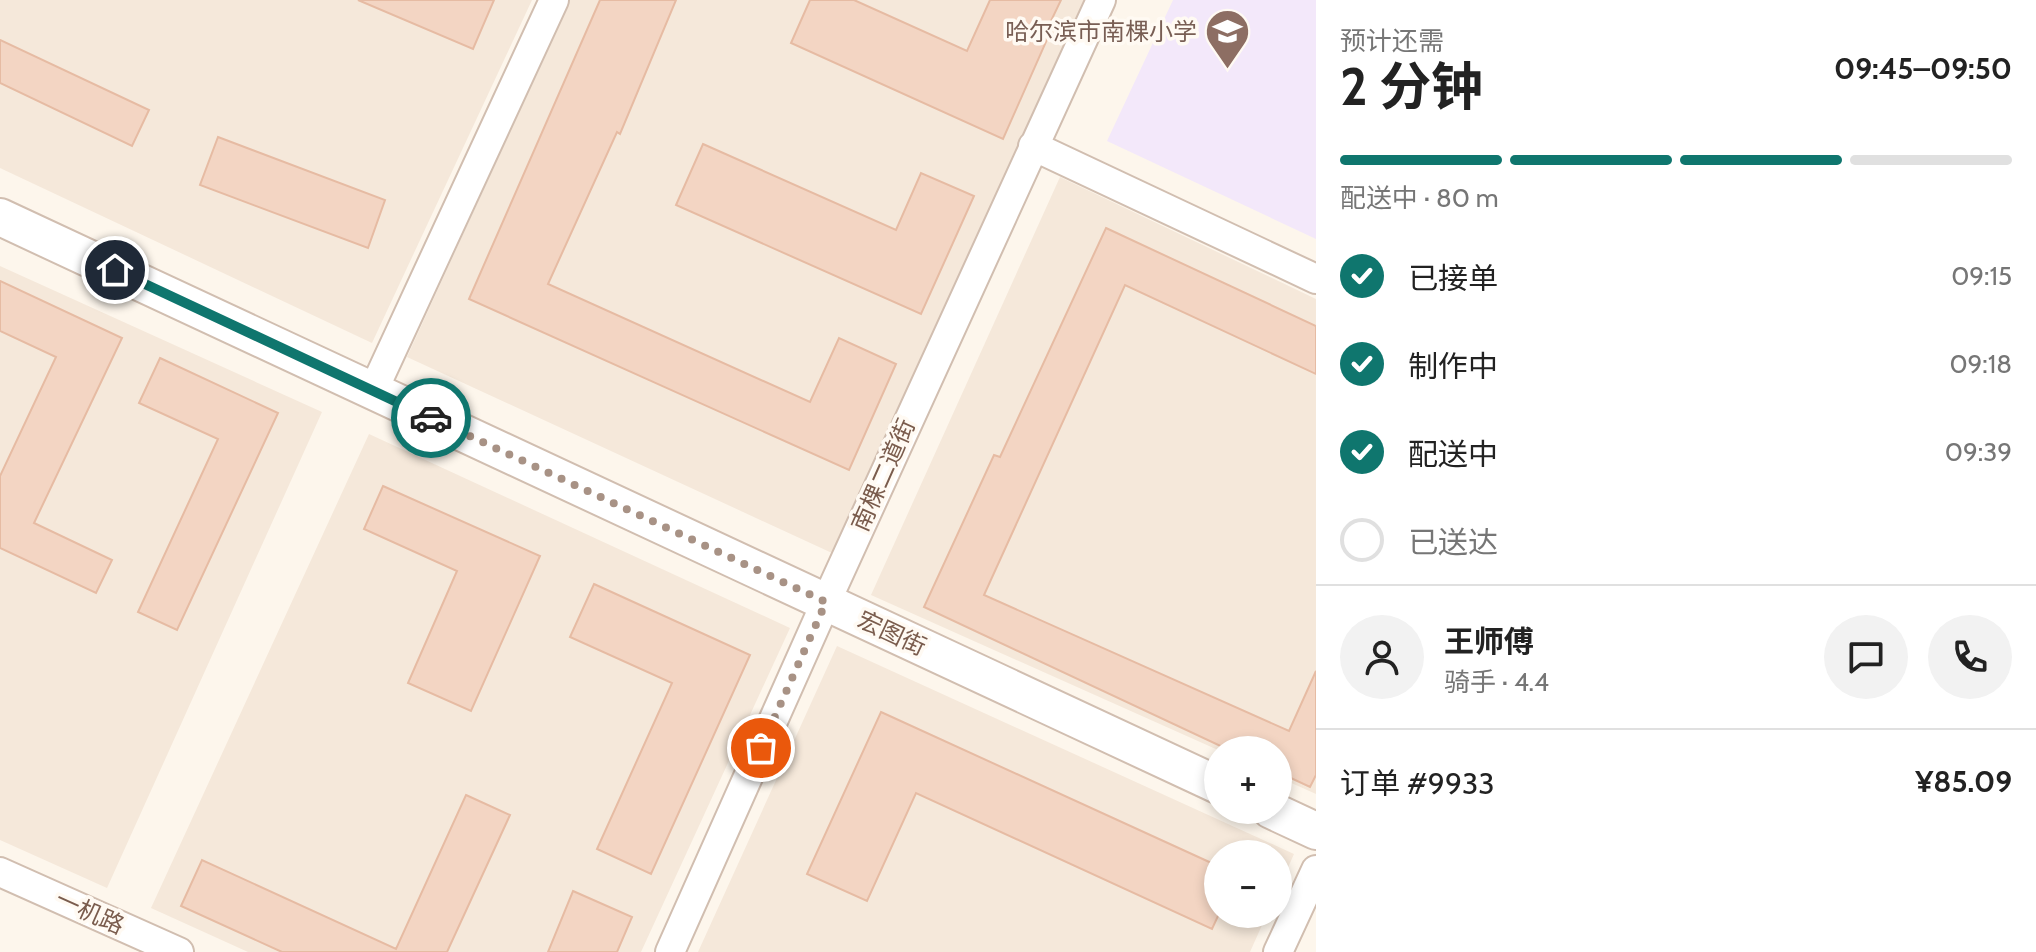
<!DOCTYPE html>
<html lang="zh">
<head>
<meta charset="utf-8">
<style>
  :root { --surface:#fff; --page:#f2f2f2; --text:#222; --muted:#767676; --line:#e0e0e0; --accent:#0f766e }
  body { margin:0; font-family:Cabin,"Noto Sans SC",sans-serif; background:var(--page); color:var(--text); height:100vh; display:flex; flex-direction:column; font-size:30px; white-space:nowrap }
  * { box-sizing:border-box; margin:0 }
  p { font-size:26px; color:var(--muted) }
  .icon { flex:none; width:44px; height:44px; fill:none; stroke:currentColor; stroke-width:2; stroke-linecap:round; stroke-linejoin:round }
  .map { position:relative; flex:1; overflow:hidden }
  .side { display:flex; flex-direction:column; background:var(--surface); width:720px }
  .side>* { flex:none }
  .fabs { position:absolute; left:1204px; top:736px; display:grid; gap:16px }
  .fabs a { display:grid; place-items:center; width:88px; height:88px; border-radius:50%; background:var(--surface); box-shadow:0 4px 12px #0003; font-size:40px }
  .pin { position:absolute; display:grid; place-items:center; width:68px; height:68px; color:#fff; margin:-34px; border:4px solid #fff; border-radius:50%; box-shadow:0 2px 8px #0007 }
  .courier { position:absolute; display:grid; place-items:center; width:80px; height:80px; margin:-40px; border:6px solid #0f766e; border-radius:50%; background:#fff; color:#222; box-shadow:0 2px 10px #0007 }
  .head em { font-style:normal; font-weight:700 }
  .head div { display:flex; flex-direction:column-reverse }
  .head { display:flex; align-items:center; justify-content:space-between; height:136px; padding:0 24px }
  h1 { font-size:52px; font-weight:700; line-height:60px }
  .bar { display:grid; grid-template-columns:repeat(4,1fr); gap:12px 8px; align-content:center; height:96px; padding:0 24px }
  .bar i { height:10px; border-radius:6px; background:var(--line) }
  .bar .selected { background:var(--accent) }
  .bar p { grid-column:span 4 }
  .line { display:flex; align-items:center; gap:20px; padding:0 24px; border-top:2px solid var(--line) }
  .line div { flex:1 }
  .round { display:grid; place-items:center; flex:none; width:84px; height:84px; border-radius:42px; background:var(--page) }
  ol { padding:0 24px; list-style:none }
  li { display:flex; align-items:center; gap:24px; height:88px }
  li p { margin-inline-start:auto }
  li .icon { padding:8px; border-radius:50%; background:var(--accent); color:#fff; stroke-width:4 }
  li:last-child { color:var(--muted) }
  li i { width:44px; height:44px; border:4px solid var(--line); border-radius:50% }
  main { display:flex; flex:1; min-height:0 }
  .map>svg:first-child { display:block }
  .residential { fill:#f5e8da }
  .education { fill:#f3e8fa }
  .building { fill:#f3d5c3; stroke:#e6bba3; stroke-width:2 }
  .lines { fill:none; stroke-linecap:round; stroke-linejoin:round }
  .minor-casing { stroke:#d1beb0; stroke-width:32 }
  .tertiary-casing { stroke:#d1beb0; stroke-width:40 }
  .minor { stroke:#fff; stroke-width:28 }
  .tertiary { stroke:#fff; stroke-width:36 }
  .done { stroke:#a89285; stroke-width:8; stroke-dasharray:0 14.4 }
  .route { stroke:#0f766e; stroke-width:10 }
  .labels { text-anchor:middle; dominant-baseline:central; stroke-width:7; stroke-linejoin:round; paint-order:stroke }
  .education-label { font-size:24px; fill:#785e54; stroke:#fffaf3; text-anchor:end }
  .street-label { font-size:24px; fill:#7a5c4d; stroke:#fffaf3 }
</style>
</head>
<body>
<main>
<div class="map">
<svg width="1316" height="952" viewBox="0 0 1316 952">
  <rect width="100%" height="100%" fill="#fdf6ec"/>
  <path class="residential" d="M0 0H532L372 343 0 168Z
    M570 0H1092L832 553 407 357Z
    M1060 177 1316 299V794L1278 777V750H1218L871 595Z
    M0 266 322 412 107 888 0 840Z
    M369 434 790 628 641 952H248L151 908Z
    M837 646 1294 854 1278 890V854H1218V914H1267L1250 952H698Z"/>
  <path class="education" d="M1173 0H1316V239L1107 141Z"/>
  <path class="building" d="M358 0H494L473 49Z
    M600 0H676L620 134 617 132 548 284 810 402 839 338 896 364 849 470 469 299Z
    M810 0H854L967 51 990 0H1061L1049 25 1053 26 1003 139 791 43Z
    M0 40 149 110 132 146 0 83Z
    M218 137 385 200 368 248 200 185Z
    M703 144 896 230 921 173 974 196 921 314 676 205Z
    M1106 228 1316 326V374L1125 285 984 595 1289 731 1316 671V775L1310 787 1278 772V750H1229L924 607 994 455 1000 457Z
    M0 281 122 338 34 523 112 560 96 593 0 548V476L56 357 0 331Z
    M160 358 278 413 177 630 138 612 218 439 139 403Z
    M383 486 540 556 471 711 408 683 457 571 364 529Z
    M594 584 750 655 651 874 597 849 672 683 570 637Z
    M881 712 1218 866V916L1212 929 916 793 867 901 807 874Z
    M466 795 510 815 447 952H282L181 906 202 860 396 949Z
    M573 891 632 917 617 952H548Z"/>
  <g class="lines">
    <defs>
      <path id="minor" d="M1033 146 1316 279
        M373 391 554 0
        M0 872 179 952
        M670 952 826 602 1101 0
        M1278 952 1316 870"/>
      <path id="tertiary" d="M0 217 1218 785
        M1271 810 1316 831"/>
    </defs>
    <use href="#minor" class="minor-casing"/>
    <use href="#tertiary" class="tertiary-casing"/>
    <use href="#minor" class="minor"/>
    <use href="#tertiary" class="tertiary"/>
  </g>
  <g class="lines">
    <path class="done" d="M431 418 826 602 761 748"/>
    <path class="route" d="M115 270 431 418"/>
  </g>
  <defs>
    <symbol id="school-pin" viewBox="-11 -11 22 30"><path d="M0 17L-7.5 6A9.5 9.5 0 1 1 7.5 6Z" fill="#8d6e63" stroke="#fffaf3"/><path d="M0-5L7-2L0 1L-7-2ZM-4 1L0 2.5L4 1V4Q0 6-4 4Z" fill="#fff"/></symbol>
  </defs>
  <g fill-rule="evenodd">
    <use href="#school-pin" x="1202" y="6" width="51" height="69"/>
  </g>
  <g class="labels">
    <g class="education-label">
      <text x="1197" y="31">哈尔滨市南棵小学</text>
    </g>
    <g class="street-label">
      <text transform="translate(883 475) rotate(-66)">南棵二道街</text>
      <text transform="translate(892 633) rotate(25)">宏图街</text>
      <text transform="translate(90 912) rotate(24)">一机路</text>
    </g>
  </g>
</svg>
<div class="fabs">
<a>+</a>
<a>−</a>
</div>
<div class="pin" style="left:761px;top:748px;background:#ea580c"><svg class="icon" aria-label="bag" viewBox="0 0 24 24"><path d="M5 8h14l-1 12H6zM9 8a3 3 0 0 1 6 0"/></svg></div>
<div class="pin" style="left:115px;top:270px;background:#1f2937"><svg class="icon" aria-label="home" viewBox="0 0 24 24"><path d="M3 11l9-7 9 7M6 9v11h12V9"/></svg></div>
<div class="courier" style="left:431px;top:418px"><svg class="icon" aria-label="car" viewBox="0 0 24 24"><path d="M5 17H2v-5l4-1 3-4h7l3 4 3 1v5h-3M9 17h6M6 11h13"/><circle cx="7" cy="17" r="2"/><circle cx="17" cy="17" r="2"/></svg></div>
</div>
<section class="side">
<div class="head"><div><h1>2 分钟</h1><p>预计还需</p></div><em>09:45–09:50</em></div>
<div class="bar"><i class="selected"></i><i class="selected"></i><i class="selected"></i><i></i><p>配送中 · 80 m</p></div>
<ol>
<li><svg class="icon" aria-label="check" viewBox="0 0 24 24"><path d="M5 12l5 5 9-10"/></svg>已接单<p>09:15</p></li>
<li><svg class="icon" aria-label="check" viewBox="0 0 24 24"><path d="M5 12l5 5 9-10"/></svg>制作中<p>09:18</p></li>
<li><svg class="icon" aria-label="check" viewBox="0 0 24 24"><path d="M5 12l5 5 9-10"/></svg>配送中<p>09:39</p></li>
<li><i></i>已送达</li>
</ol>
<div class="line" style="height:144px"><a class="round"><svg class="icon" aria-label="person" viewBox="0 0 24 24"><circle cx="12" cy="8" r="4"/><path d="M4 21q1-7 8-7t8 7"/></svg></a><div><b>王师傅</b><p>骑手 · 4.4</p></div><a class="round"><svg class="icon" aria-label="chat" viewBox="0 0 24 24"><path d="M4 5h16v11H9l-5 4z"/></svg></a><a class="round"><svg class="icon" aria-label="phone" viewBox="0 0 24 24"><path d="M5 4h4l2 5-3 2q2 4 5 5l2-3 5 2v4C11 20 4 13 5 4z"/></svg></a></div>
<div class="line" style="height:104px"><div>订单 #9933</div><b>¥85.09</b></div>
</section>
</main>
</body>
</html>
